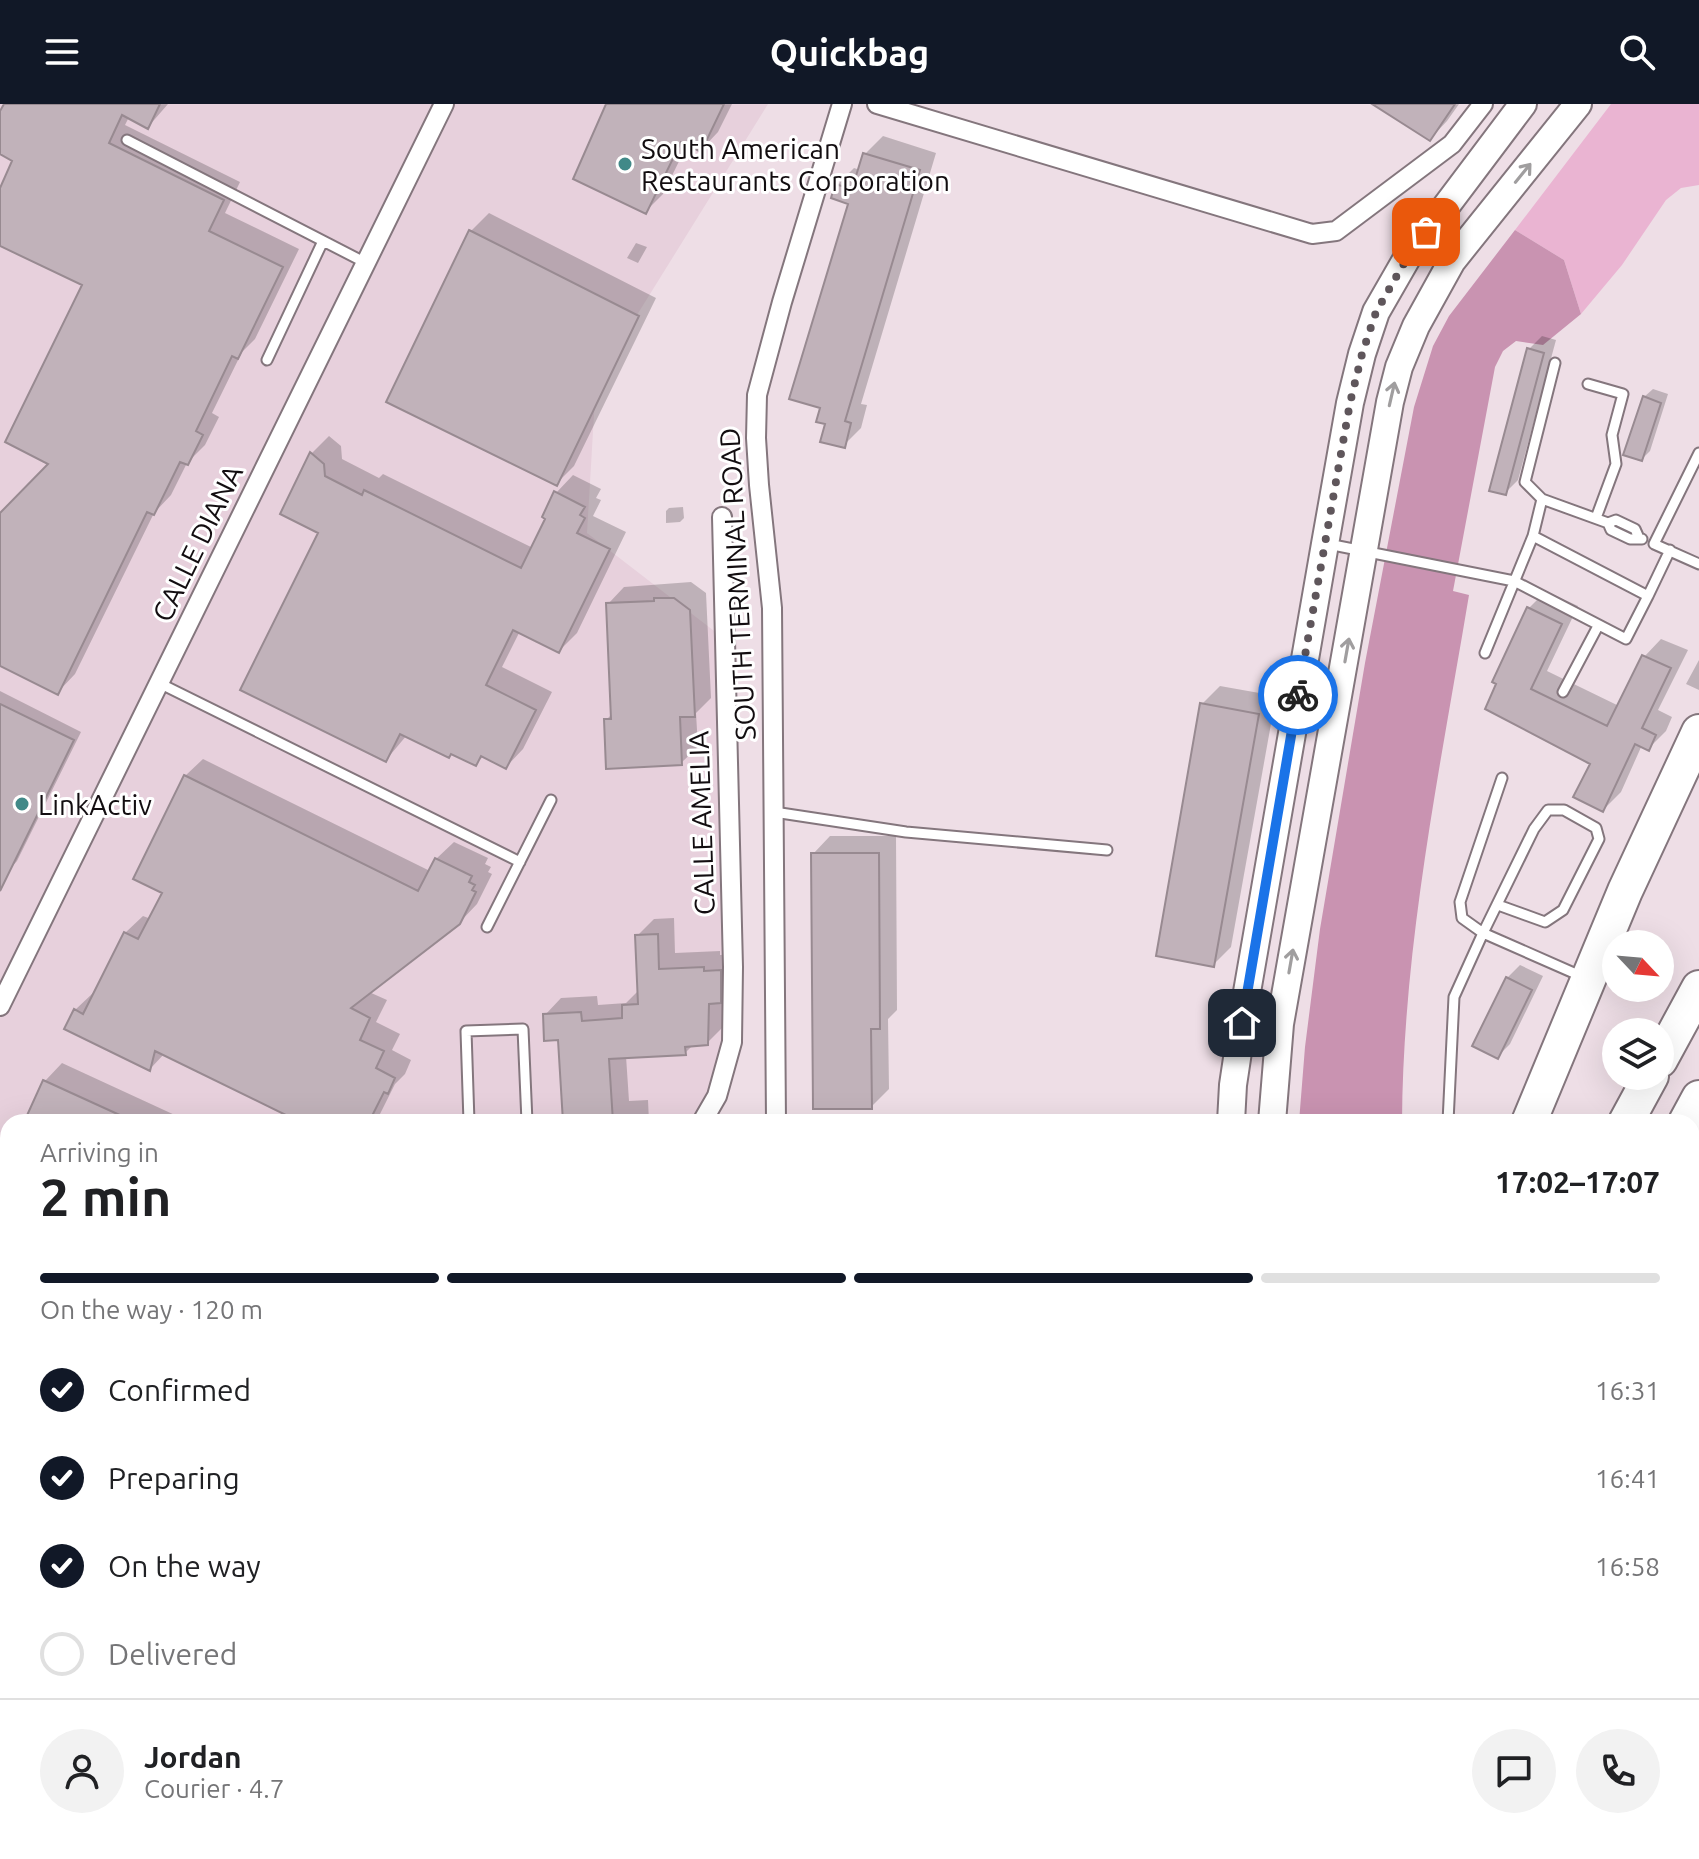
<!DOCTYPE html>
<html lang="en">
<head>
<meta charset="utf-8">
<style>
  :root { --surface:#fff; --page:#f2f2f2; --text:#202124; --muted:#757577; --line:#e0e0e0; --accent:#111827 }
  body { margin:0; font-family:Ubuntu,sans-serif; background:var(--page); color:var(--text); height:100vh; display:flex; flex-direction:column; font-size:30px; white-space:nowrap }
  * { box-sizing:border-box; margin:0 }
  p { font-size:26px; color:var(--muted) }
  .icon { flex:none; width:44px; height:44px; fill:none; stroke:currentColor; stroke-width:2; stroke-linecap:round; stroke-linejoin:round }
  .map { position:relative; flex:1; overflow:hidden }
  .side { position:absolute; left:0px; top:1010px; width:1700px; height:746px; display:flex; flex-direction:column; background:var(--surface); border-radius:24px 24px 0 0; box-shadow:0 8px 32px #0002 }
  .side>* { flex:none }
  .needle { width:52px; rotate:116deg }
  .controls { position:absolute; left:1602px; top:826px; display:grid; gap:16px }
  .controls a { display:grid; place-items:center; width:72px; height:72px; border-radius:50%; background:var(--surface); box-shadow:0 8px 32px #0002; font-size:40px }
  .pin { position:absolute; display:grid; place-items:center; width:68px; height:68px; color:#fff; margin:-34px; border-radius:16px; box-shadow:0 4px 12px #0006 }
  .courier { position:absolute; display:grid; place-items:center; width:80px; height:80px; margin:-40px; border:6px solid #1a73e8; border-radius:50%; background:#fff; color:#222; box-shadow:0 2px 10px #0007 }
  .summary em { font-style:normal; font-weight:600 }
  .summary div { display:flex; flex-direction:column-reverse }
  .summary { display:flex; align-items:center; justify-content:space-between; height:136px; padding:0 40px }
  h1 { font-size:52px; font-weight:600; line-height:60px }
  .bar { display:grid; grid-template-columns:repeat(4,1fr); gap:12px 8px; align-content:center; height:96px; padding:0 40px }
  .bar i { height:10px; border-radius:6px; background:var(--line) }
  .bar .current { background:var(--accent) }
  .bar p { grid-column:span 4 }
  .line { display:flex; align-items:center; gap:20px; padding:0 40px; border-top:2px solid var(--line) }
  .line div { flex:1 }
  .round { display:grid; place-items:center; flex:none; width:84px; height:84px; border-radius:42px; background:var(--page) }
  ol { padding:0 40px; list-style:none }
  li { display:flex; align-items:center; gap:24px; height:88px }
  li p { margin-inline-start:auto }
  li .icon { padding:8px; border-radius:50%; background:var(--accent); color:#fff; stroke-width:4 }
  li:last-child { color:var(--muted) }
  li i { width:44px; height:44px; border:4px solid var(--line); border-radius:50% }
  header { display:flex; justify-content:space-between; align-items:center; height:104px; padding:0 40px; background:var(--accent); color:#fff; font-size:36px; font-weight:600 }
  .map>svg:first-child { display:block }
  .built { fill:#e7d0dc }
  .green { fill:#eab4d2 }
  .forest { fill:#c993b1 }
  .shadow { fill:#0003 }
  .building { fill:#c1b2ba; stroke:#988a91; stroke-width:2 }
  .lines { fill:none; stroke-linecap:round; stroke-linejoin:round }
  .lane-casing { stroke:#84767d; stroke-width:13 }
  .street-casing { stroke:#84767d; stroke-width:22 }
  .secondary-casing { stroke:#84767d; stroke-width:30 }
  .highway-casing { stroke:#84767d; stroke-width:38 }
  .lane { stroke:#fff; stroke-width:9 }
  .street { stroke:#fff; stroke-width:18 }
  .secondary { stroke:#fff; stroke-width:26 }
  .highway { stroke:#fff; stroke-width:34 }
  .highway-bridge-casing { stroke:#84767d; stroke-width:38; stroke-linecap:butt }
  .highway-bridge { stroke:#fff; stroke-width:34 }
  .oneway { stroke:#a09e9f }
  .done { stroke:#5f565b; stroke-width:8; stroke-dasharray:0 14.4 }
  .route { stroke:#1a73e8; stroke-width:10 }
  .poi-dot { fill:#418988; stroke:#fff; stroke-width:3 }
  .labels { text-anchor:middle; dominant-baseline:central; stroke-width:6; stroke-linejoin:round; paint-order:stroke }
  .poi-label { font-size:28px; fill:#120d10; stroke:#fff; text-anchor:start }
  .street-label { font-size:28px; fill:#120d10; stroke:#fff }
</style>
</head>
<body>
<header><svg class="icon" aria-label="menu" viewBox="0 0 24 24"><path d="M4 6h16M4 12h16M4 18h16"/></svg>Quickbag<svg class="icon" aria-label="search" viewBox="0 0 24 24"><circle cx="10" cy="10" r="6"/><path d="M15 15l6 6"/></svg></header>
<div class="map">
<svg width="1699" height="1755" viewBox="0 0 1699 1755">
  <rect width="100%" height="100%" fill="#eedee6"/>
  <path class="built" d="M0 0H768L596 277 587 429 718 530 728 907 711 984 689 1018H8V1748H701L704 1755H0Z
    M1699 1235V1755H1319L1324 1748H1692V1245Z"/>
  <path class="green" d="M1611 0H1699V81L1681 84 1666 96 1622 161 1581 210 1564 156 1515 126Z"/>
  <path class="forest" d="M1515 126 1564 156 1581 210 1543 241 1516 237 1503 247 1495 263 1453 487 1469 491C1440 665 1403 841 1402 1018H1299L1305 943 1320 825 1365 559 1414 303 1433 242 1449 212Z"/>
  <path class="shadow" d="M6 0H168L148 23 129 13 125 21 240 78 225 109 299 145 255 235 242 248 212 309 219 313 205 341 187 359 171 391 154 409 75 570 58 588 0 560V412L52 359 84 180 0 140V89L15 56 0 48V12Z
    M608 0H732L718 28 701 46 688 39 663 90 645 108Z
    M1384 0H1459L1447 17 1430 35Z
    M883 32 936 49 861 300 867 301 861 324 844 341 827 318 850 98 837 81 854 64 860 66 865 50Z
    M489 109 656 194 574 362 556 380 389 297 471 127Z
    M636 139 647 143 638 159 627 154Z
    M1542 232 1556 236 1518 376 1505 389 1529 245Z
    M1653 285 1668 290 1650 347 1642 355 1644 293Z
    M329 332 341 342 342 355 379 374 383 370 533 444 548 414 556 389 573 371 601 385 596 394 601 396 593 412 626 428 577 529 559 547 520 527 502 563 552 588 523 645 506 663 484 652 475 660 407 631 386 656 321 428 282 409 312 349Z
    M683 403 684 414 680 418 666 419V407L669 404Z
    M691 478 706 489 711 594 696 609 698 643 681 659 606 616 613 609 608 500 624 483Z
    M1546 487 1578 502 1547 567 1619 602 1644 553 1661 535 1688 546 1658 606 1672 613 1666 627 1649 644 1642 641 1621 688 1603 706 1592 659 1488 604 1529 504Z
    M1699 556V586L1686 580Z
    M1220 582 1276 592 1231 843 1213 861 1202 600Z
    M0 587 81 628 17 757 9 766 0 761Z
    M203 655 430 767 436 755 454 738 488 754 485 760 491 763 488 768 492 770 477 800 459 819 369 888 387 896 376 918 400 930 392 946 411 956 405 970 395 980 376 1018H304L165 949 150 965 75 906 93 889 95 890 125 829 143 812 151 815 164 788 185 672Z
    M830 732H896L897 906 888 915 889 985 871 1003 813 750Z
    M674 814 675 849 720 847V851L737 850 724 922 707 939 694 940 685 949 626 952 629 997 648 996 649 1018H561L564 1014 560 934 545 911 561 894 597 892 598 901 626 899 639 886 637 832 654 815Z
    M1520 861 1543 872 1510 940 1497 953 1507 874Z
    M62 959 190 1018H26L45 977Z
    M8 1057V1256L0 1252V1074Z
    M0 1317 8 1320V1365L0 1383Z
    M1699 1405V1503L1692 1499V1419Z
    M8 1668V1748H139L135 1755H0V1677Z
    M171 1748H314L312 1755H168Z
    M613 1748H705L709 1755H617Z"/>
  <path class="building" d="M4 0H160L148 25 122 11 109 39 224 96 209 127 283 163 238 255 232 252 196 327 203 331 188 361 180 358 154 411 147 408 58 591 0 562V409L48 360 5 338 82 181 0 142V84L12 57 0 50V7Z
    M606 0H724L701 48 681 38 646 110 573 75Z
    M1372 0H1455L1430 37Z
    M863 49 920 66 845 317 851 319 845 344 820 338 825 320 816 318 820 304 789 295 848 100 831 94 835 80 852 85Z
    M469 126 639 212 557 382 386 298Z
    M1527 244 1544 249 1506 391 1489 387Z
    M1643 292 1661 299 1642 357 1623 351Z
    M310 348 324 360 325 372 362 391 364 386 521 464 545 415 542 413 554 387 585 403 580 411 585 414 577 429 610 445 559 549 513 526 486 581 536 606 506 665 481 652 476 662 451 650 449 654 400 630 386 658 240 586 318 429 280 410Z
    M654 494H674L690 506 695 613H680L682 661 606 665 604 615H611L606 499 654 497Z
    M1527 503 1562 520 1531 585 1607 622 1642 551 1671 564 1642 624 1656 631 1649 647 1635 640 1603 708 1573 693 1590 660 1485 605 1496 580 1492 578Z
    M1200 599 1259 610 1214 863 1156 852Z
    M0 600 74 636 0 787Z
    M184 671 418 787 435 754 472 772 469 778 475 781 472 786 476 788 460 820 351 904 370 914 360 936 384 947 376 964 395 974 388 990 384 988 369 1018H300L155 947 150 967 64 925 74 905 83 910 124 828 138 835 162 789 133 775Z
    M811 749H879L880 925H871L872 1005H813Z
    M658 830 659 865 704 863V867L721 866V899L709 900 708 941 685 943 686 951 609 955 613 1018H563L558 936 544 937 543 910 581 908 582 917 622 914V901L638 900 635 831Z
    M1506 873 1532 886 1498 955 1472 942Z
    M43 976 135 1018H24Z"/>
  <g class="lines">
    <defs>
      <path id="lane" d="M127 36 366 159
        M267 256 323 137
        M1588 280 1623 290 1612 331 1616 360 1596 414
        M1699 349 1654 440 1699 460
        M1542 395 1525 378 1555 259
        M1608 419 1611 426 1630 435H1642
        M1533 432 1648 492 1670 446
        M1328 440 1514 477 1626 535 1648 492
        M1485 549 1533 432 1542 395 1608 419 1616 416 1635 425 1639 434
        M159 579 520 758
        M1563 588 1598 522
        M774 708 906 728 1107 746
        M1498 801 1545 818 1563 806 1599 735 1596 724 1564 706H1548L1534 725 1483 829 1462 814 1460 798 1502 674
        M487 823 551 696
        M469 1018 466 927 523 925 527 1018
        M1448 1018 1454 893 1483 829 1583 873
        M1495 1748 1496 1755
        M1654 1748 1655 1755"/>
      <path id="street" d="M877 0 1312 130 1336 127 1452 40 1483 0
        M0 902 444 0
        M702 1018 717 992 732 938 733 863 722 413
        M776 1018 772 504 759 381 756 334 757 291 782 198 842 0
        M0 1300 8 1304
        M0 1571 8 1554
        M737 1748 740 1755
        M383 1755 385 1748
        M1115 1755 1120 1748"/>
      <path id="secondary" d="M1231 1018 1233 981 1247 888 1325 440 1350 299 1362 250 1376 208 1407 154 1523 0
        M1272 1018 1280 920 1390 298 1399 263 1416 222 1452 157 1578 0
        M1290 1748V1755"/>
      <path id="highway" d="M1660 956 1699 884
        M1529 1018 1625 787 1699 628
        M1626 1018 1651 972
        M1686 1018 1699 994
        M1202 1755 1207 1748"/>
    </defs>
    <use href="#lane" class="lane-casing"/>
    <use href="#street" class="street-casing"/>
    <use href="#secondary" class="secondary-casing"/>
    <use href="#highway" class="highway-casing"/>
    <use href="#lane" class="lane"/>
    <use href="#street" class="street"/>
    <use href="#secondary" class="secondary"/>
    <use href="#highway" class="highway"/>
    <defs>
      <path id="highway-bridge" d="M1261 1755 1266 1748"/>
    </defs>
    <use href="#highway-bridge" class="highway-bridge-casing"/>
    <use href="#highway-bridge" class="highway-bridge"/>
  </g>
  <defs><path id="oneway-shaft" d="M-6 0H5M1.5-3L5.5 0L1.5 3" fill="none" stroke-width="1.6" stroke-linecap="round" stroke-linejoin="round" transform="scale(2)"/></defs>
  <g class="oneway">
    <use href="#oneway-shaft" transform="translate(1523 69) rotate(-51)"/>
    <use href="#oneway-shaft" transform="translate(1392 290) rotate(-77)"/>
    <use href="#oneway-shaft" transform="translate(1347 546) rotate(-80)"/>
    <use href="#oneway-shaft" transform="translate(1291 857) rotate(-80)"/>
  </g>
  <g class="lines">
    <path class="done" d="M1298 591 1350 299 1362 250 1376 208 1407 154 1426 128"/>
    <path class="route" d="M1242 919 1298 591"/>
  </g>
  <g class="poi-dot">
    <circle cx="625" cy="60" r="8"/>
    <circle cx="22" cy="700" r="8"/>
  </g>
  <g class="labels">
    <g class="poi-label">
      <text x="641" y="44">South American<tspan x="641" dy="32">Restaurants Corporation</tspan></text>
      <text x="38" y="700">LinkActiv</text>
    </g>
    <g class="street-label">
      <text transform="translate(197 439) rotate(-64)">CALLE DIANA</text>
      <text transform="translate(737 480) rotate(-93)">SOUTH TERMINAL ROAD</text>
      <text transform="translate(701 719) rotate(-92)">CALLE AMELIA</text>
    </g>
  </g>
</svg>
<div class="controls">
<a><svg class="needle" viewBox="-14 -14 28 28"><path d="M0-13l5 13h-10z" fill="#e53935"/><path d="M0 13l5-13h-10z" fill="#757577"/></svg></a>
<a><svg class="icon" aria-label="layers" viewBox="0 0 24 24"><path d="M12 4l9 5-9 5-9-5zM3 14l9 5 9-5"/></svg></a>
</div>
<div class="pin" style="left:1426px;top:128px;background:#ea580c"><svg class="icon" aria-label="bag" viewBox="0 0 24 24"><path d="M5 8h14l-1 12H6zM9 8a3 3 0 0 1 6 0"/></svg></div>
<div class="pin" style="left:1242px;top:919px;background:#1f2937"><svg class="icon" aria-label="home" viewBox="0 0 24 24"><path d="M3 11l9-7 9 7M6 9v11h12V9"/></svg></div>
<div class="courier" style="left:1298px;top:591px"><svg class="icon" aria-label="bike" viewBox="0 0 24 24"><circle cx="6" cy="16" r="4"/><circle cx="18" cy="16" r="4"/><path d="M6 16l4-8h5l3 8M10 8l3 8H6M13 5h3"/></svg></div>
<section class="side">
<div class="summary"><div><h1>2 min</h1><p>Arriving in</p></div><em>17:02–17:07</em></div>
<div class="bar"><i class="current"></i><i class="current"></i><i class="current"></i><i></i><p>On the way · 120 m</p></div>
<ol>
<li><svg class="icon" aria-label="check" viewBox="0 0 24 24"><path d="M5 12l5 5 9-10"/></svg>Confirmed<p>16:31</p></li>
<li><svg class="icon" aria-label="check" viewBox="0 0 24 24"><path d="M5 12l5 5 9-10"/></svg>Preparing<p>16:41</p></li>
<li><svg class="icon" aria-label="check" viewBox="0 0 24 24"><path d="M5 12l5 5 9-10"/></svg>On the way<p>16:58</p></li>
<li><i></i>Delivered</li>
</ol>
<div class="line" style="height:144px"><a class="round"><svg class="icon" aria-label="person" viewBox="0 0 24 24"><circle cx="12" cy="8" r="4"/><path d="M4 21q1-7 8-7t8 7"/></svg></a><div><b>Jordan</b><p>Courier · 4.7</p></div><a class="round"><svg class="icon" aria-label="chat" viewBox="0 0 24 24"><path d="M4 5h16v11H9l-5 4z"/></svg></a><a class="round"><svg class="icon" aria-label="phone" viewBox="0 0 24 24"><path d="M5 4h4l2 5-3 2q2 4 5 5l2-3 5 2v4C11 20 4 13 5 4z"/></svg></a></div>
</section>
</div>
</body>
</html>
